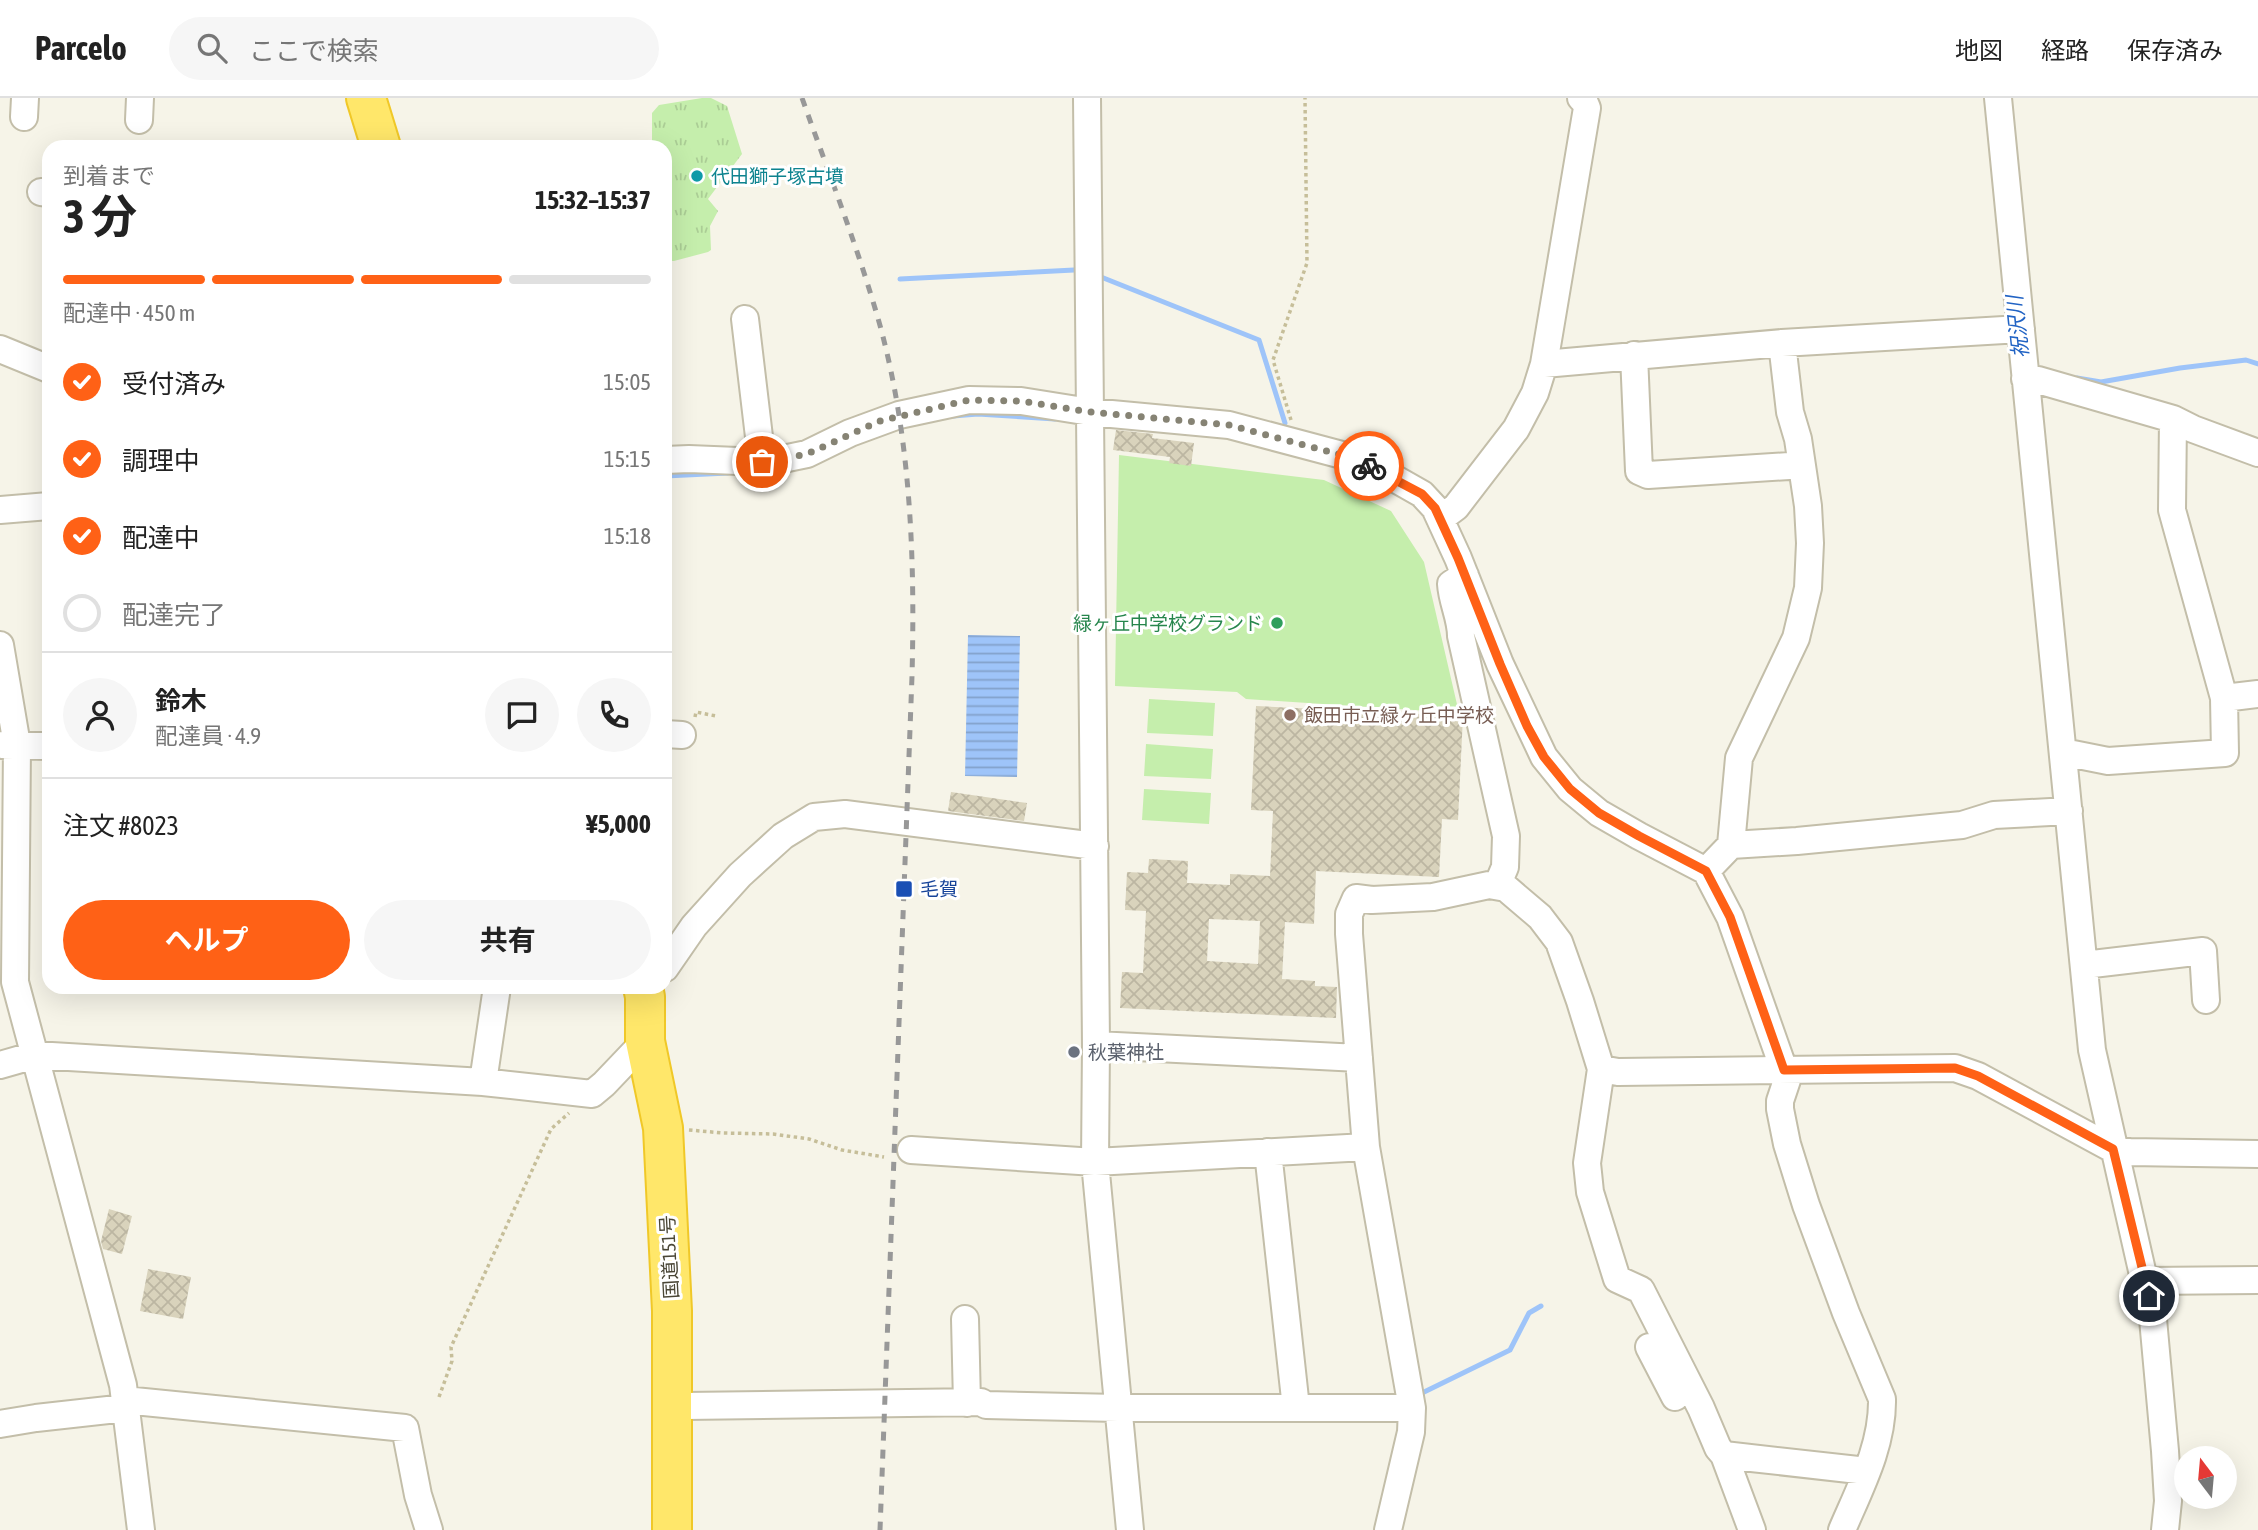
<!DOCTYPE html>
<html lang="ja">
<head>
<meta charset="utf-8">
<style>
  :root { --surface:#fff; --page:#f6f6f6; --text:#222; --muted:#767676; --line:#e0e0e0; --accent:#ff6116 }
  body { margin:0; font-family:"Asap Condensed","Noto Sans JP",sans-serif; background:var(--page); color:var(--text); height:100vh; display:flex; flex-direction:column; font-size:26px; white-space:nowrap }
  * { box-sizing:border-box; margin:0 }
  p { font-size:23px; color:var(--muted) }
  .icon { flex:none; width:38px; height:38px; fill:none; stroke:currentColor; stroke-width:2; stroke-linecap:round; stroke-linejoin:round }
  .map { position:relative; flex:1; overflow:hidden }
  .side { position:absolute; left:42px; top:42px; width:630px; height:854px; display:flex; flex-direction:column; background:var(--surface); border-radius:21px; box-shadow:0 7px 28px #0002 }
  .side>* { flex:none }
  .needle { width:46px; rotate:344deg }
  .tools { position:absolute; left:2174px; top:1348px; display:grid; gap:14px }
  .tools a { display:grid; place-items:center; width:63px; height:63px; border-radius:50%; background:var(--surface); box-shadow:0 7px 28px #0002; font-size:35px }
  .pin { position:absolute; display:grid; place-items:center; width:60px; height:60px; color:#fff; margin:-30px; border:4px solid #fff; border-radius:50%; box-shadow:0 2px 7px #0007 }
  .courier { position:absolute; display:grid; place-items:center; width:70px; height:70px; margin:-35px; border:5px solid #ff6116; border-radius:50%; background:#fff; color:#222; box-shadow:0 2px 9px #0007 }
  .headline em { font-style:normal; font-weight:700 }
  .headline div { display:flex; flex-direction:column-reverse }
  .headline { display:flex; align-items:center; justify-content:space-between; height:119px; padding:0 21px }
  h1 { font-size:46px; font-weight:700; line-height:52px }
  .bar { display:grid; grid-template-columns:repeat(4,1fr); gap:10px 7px; align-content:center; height:84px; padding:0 21px }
  .bar i { height:9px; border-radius:5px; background:var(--line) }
  .bar .current { background:var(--accent) }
  .bar p { grid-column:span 4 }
  .line { display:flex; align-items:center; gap:18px; padding:0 21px; border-top:2px solid var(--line) }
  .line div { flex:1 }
  .round { display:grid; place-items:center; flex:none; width:74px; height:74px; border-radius:37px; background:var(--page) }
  ol { padding:0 21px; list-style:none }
  li { display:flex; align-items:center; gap:21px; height:77px }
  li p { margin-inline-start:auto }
  li .icon { padding:7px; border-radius:50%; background:var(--accent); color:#fff; stroke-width:4 }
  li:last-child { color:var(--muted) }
  li i { width:38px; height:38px; border:4px solid var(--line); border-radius:50% }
  .cta { display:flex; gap:14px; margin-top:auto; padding:14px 21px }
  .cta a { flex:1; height:80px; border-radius:42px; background:var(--accent); color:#fff; font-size:28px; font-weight:700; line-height:80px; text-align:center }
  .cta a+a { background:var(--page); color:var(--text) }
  header { display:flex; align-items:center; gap:42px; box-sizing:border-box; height:98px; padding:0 35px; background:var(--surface); border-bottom:2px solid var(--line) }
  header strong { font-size:33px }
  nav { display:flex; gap:38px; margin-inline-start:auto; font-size:24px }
  .search { width:490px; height:63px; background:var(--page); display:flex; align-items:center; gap:18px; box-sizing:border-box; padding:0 24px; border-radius:38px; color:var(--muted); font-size:26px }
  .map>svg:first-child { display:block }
  .grass { fill:url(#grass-tufts) }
  .pitch { fill:#c5eeac }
  .water { fill:url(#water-rules) }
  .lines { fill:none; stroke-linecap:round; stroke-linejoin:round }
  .stream { stroke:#9ec4f9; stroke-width:5 }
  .building { fill:url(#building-cross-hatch); fill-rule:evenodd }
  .minor-casing { stroke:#c3bea9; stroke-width:30 }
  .highway-casing { stroke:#f0c828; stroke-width:42 }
  .path { stroke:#c6be99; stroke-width:3.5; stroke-dasharray:3.5 3.5; stroke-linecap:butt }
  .minor { stroke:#fff; stroke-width:26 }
  .highway { stroke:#ffe76a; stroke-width:38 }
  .rail { stroke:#989898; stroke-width:5; stroke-dasharray:9 9; stroke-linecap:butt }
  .done { stroke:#868374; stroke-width:7; stroke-dasharray:0 12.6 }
  .route { stroke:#ff6116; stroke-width:9 }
  .culture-dot { fill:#0f9aa8; stroke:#fff; stroke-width:2.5 }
  .leisure-dot { fill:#2e9e5b; stroke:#fff; stroke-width:2.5 }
  .education-dot { fill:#8d6e63; stroke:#fff; stroke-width:2.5 }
  .transit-dot { fill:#1a4fb4; stroke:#fff; stroke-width:2.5 }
  .worship-dot { fill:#6b7280; stroke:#fff; stroke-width:2.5 }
  .labels { text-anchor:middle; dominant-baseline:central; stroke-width:6; stroke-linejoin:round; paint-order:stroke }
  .culture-label { font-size:19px; fill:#0d838f; stroke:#fff; text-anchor:start }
  .leisure-label { font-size:19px; fill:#27864d; stroke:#fff; text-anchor:end }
  .education-label { font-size:19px; fill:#785e54; stroke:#fff; text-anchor:start }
  .transit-label { font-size:19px; fill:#164399; stroke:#fff; text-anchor:start }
  .worship-label { font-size:19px; fill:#5b616d; stroke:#fff; text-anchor:start }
  .street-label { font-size:19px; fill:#4a4636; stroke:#fff }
  .water-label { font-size:21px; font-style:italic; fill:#2163c4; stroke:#fff }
</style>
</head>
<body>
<header>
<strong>Parcelo</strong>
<div class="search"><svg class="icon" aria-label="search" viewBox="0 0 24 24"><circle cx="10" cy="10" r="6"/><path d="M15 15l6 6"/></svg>ここで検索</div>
<nav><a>地図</a><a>経路</a><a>保存済み</a></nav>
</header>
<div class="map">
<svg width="2258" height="1432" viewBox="0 0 2258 1432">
  <defs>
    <pattern id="grass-tufts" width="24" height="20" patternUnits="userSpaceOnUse" patternTransform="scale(1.75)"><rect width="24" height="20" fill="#c5eeac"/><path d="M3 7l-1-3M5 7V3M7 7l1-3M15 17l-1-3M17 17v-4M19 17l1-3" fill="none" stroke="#abcd95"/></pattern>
    <pattern id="water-rules" width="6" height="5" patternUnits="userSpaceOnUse" patternTransform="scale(1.75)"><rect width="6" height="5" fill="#9ec4f9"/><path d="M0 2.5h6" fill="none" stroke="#83a1ca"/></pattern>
    <pattern id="building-cross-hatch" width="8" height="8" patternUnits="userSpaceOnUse" patternTransform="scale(1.75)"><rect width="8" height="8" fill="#d9d3bc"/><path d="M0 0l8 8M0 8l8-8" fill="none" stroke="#bcb6a2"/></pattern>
  </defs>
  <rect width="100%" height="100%" fill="#f6f4e8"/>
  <path class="grass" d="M702 0H711L727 8 742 56 708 101 718 113 710 128 711 152 708 154 674 163H665V49H652V15L659 7Z"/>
  <path class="pitch" d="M1119 357 1324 382 1391 413 1424 464 1459 615 1246 601 1237 594 1115 588Z
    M1149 601 1215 605 1213 638 1147 635Z
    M1146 646 1213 651 1211 681 1144 678Z
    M1144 691 1211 695 1209 726 1142 722Z"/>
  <path class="water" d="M968 537 1020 538 1017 679 965 678Z"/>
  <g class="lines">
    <path class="stream" d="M1101 179 1259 242 1285 325
      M900 181 1074 172
      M2077 280 2101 284 2180 270 2246 262 2258 266
      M953 318 978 316 1055 321
      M665 378 728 375
      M1420 1296 1510 1252 1529 1215 1541 1208"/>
  </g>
  <path class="building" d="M1116 332 1153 336 1152 340 1194 345 1191 368 1169 365 1170 359 1113 352Z
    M1256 608 1463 618 1458 722 1442 721 1439 779 1316 773 1314 826 1285 824 1282 881 1315 883V888L1337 889 1336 920 1120 910 1122 874 1143 875 1146 813 1125 812 1127 774 1148 775 1149 761 1188 763 1187 785 1230 787V776L1270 778 1273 713 1251 712ZM1209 821 1260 823 1258 866 1207 863Z
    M951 694 1027 705 1024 723 948 713Z
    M109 1111 132 1118 122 1156 103 1151 101 1143Z
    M148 1171 191 1179 183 1221 140 1213Z"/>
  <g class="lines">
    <defs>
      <path id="minor" d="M1087 0 1096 947 1095 1064 1130 1432
        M1998 0 2092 952 2153 1221 2165 1353 2168 1403 2165 1432
        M24 19 25 0
        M139 22 140 0
        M41 94 49 95
        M745 221 762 364
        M0 251 49 271
        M1634 257 1639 373 1648 377 1789 368 1800 365
        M1544 266 1782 245 2021 231
        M2025 281 2038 282 2173 321 2193 331 2258 355
        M665 362 689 361 762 364 778 362 807 356 850 335 899 317 969 302 1021 303 1090 314 1229 327 1342 357 1385 375 1422 396 1435 410 1458 460 1500 566 1544 659 1570 691 1599 715 1639 738 1706 773 1730 819 1784 972 1787 982 1780 1003V1011L1787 1046 1806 1107 1846 1215 1882 1301C1883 1347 1860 1390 1842 1432
        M0 412 49 408
        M1440 421 1456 409 1516 331 1535 295 1544 266 1587 10 1584 3 1581 0
        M1465 477 1451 486C1452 504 1461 520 1461 538L1506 738 1505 769 1497 788
        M0 547 17 647 15 884 123 1287 141 1432
        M2224 600 2258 596
        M665 636 682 637
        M2 647 49 648
        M2063 654 2108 663 2225 655 2224 600 2172 412 2173 321
        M1731 747 1797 743 1962 727 1994 717 2069 713
        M1706 773 1731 747 1739 660 1796 540 1808 490 1810 445 1808 408 1798 341 1790 314 1782 245
        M2084 867 2203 853 2206 902
        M665 870 694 828 740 777 783 738 814 719 845 716 1095 748
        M1096 947 1359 960
        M0 967 35 957 483 984 592 996 604 986 645 943
        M1601 971 1587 1065 1590 1094 1617 1181 1641 1192 1701 1310 1718 1350 1724 1357 1752 1432
        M483 984 497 889
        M911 1052 1095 1064 1366 1049
        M1268 1054 1296 1310
        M2146 1183 2258 1182
        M965 1221 967 1305
        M1649 1249 1675 1299
        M124 1302 405 1330 418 1397 429 1432
        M685 1308 981 1304 986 1307 1118 1310H1412
        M0 1326 36 1320 126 1310
        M1724 1357 1867 1373
        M1388 1432 1411 1334 1412 1310 1366 1049 1349 836V816L1356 800 1372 802 1433 799 1489 787 1506 790 1540 819 1559 844 1580 903 1601 971 1618 974 1955 970 1978 978 2113 1051 2129 1054 2258 1056"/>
      <path id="highway" d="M366 0 381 49
        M643 889 645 899V943L663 1030 672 1213V1432"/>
    </defs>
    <use href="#minor" class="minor-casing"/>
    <use href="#highway" class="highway-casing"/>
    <path class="path" d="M1291 322 1273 262 1307 165 1305 0
      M695 619 696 614 716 618
      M689 1032 723 1035 773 1036 809 1041 842 1052 884 1059
      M439 1299 452 1263 451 1249 551 1031 569 1015"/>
    <use href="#minor" class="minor"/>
    <use href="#highway" class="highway"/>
    <path class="rail" d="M802 0C829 76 859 152 881 231 911 344 915 462 912 578L880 1432"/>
  </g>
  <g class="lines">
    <path class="done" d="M762 364 807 356 880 323 969 302 1021 303 1090 314 1229 327 1342 357 1369 368"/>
    <path class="route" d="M1369 368 1422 396 1435 410 1458 460 1500 566 1527 628 1544 659 1570 691 1599 715 1639 738 1706 773 1730 819 1784 972 1955 970 1978 978 2113 1051 2149 1198"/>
  </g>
  <circle class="culture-dot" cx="697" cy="78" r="7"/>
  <circle class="leisure-dot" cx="1277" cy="525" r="7"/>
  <circle class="education-dot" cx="1290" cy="617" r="7"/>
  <rect class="transit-dot" x="895" y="782" width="18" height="18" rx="3.5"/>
  <circle class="worship-dot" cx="1074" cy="954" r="7"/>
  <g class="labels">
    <g class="culture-label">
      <text x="711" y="78">代田獅子塚古墳</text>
    </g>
    <g class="leisure-label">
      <text x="1263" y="525">緑ヶ丘中学校グランド</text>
    </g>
    <g class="education-label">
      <text x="1304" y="617">飯田市立緑ヶ丘中学校</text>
    </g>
    <g class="transit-label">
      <text x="920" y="791">毛賀</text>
    </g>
    <g class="worship-label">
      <text x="1088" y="954">秋葉神社</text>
    </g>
    <g class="street-label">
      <text transform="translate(669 1159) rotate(-93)">国道151号</text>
    </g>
    <g class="water-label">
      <text transform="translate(2017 229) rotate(-96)">祝沢川</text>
    </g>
  </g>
</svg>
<div class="tools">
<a><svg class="needle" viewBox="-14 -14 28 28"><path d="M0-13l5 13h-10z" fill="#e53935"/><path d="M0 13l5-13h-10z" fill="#767676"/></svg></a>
</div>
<div class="pin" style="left:762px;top:364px;background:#ea580c"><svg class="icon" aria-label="bag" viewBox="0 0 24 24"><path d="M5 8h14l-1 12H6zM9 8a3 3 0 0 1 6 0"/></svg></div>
<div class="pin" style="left:2149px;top:1198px;background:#1f2937"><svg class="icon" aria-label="home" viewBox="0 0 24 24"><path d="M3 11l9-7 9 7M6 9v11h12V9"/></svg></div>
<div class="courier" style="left:1369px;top:368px"><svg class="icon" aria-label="bike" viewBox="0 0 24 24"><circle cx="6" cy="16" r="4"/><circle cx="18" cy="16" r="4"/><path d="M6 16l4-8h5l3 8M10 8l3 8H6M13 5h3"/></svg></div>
<section class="side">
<div class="headline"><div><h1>3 分</h1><p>到着まで</p></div><em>15:32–15:37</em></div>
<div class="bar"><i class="current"></i><i class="current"></i><i class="current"></i><i></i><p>配達中 · 450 m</p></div>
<ol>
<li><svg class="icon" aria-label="check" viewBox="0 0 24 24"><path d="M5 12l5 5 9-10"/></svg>受付済み<p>15:05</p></li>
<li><svg class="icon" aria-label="check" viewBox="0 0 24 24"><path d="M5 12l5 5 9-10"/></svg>調理中<p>15:15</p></li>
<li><svg class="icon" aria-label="check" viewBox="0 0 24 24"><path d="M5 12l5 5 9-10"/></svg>配達中<p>15:18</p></li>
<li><i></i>配達完了</li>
</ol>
<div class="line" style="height:126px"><a class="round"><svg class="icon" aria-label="person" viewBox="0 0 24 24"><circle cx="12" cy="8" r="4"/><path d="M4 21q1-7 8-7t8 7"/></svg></a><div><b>鈴木</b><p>配達員 · 4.9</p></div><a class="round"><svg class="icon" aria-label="chat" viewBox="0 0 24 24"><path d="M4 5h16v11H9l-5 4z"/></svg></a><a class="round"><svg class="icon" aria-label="phone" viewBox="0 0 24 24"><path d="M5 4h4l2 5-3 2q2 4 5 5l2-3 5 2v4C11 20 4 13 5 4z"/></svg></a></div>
<div class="line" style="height:91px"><div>注文 #8023</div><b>¥5,000</b></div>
<div class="cta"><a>ヘルプ</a><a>共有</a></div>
</section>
</div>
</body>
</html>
